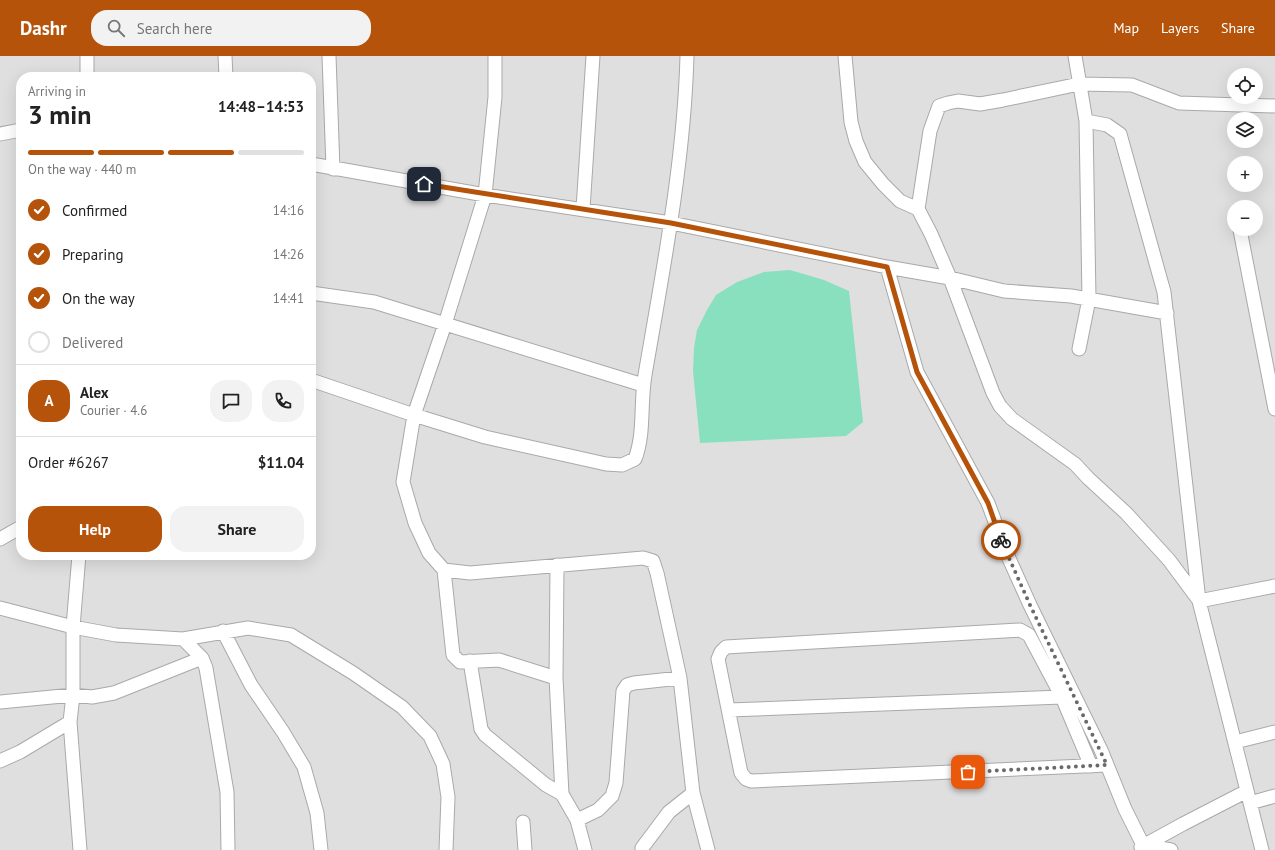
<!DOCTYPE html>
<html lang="en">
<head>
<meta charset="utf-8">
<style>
  :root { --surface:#fff; --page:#f2f2f2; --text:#222; --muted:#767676; --line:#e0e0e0; --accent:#b45309 }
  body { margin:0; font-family:"PT Sans",sans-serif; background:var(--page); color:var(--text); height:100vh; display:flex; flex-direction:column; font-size:15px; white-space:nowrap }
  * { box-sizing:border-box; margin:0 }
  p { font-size:13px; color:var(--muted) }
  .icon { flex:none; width:22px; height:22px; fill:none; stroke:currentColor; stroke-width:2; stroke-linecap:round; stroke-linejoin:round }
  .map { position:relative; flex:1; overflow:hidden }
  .panel { position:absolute; left:16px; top:16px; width:300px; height:488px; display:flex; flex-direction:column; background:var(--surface); border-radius:16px; box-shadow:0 4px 16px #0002 }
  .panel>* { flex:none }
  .buttons { position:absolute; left:1227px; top:12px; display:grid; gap:8px }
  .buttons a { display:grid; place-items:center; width:36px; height:36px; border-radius:50%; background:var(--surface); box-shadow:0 4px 16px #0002; font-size:20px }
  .pin { position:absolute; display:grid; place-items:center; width:34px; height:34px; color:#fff; margin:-17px; border-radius:8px; box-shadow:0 2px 6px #0006 }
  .courier { position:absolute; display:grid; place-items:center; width:40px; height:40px; margin:-20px; border:3px solid #b45309; border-radius:50%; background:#fff; color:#222; box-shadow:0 1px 5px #0007 }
  .summary em { font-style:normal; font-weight:700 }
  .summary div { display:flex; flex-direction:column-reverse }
  .summary { display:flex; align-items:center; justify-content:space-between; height:68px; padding:0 12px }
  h1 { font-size:26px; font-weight:700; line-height:30px }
  .bar { display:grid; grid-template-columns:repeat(4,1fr); gap:6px 4px; align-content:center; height:48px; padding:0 12px }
  .bar i { height:5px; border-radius:3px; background:var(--line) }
  .bar .on { background:var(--accent) }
  .bar p { grid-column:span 4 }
  .line { display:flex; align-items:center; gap:10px; padding:0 12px; border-top:1px solid var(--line) }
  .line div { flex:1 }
  .round { display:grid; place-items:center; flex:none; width:42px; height:42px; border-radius:16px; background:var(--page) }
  ol { padding:0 12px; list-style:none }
  li { display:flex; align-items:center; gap:12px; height:44px }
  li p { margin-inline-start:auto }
  li .icon { padding:4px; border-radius:50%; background:var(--accent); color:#fff; stroke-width:4 }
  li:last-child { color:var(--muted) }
  li i { width:22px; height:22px; border:2px solid var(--line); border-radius:50% }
  .button { display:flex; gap:8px; margin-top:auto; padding:8px 12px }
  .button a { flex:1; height:46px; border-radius:16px; background:var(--accent); color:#fff; font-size:16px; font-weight:700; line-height:46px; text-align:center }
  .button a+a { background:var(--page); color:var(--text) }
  header { display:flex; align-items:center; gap:24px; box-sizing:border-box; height:56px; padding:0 20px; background:var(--accent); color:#fff }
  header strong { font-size:19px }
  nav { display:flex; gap:22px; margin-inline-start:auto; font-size:14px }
  .search { width:280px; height:36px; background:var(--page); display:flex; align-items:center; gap:10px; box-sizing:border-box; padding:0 14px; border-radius:16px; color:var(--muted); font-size:15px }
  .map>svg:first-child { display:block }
  .residential { fill:#e0dfdf; fill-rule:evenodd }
  .pitch { fill:#88e0be }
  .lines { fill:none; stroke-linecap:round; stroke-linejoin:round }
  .street-casing { stroke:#a9a9a9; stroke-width:15 }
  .street { stroke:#fff; stroke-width:13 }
  .done { stroke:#6b6a68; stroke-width:4; stroke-dasharray:0 7.2 }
  .route { stroke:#b45309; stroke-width:5 }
</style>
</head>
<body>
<header>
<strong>Dashr</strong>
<div class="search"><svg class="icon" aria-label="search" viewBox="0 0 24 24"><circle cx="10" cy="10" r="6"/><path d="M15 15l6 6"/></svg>Search here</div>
<nav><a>Map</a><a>Layers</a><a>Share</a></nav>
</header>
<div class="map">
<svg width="1275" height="794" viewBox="0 0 1275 794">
  <rect width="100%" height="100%" fill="#f2efe9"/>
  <path class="residential" d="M0 0H1275V794H0ZM1234 19H1256V41H1234ZM21 21H311V499H21ZM1234 63H1256V85H1234ZM1234 107H1256V129H1234ZM1234 151H1256V173H1234Z"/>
  <path class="pitch" d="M790 214 824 224 849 235 863 366 846 380 700 387 693 315 694 292 697 274 707 254 716 239 737 226 764 216Z"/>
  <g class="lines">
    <defs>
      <path id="street" d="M225 0 226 21
        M329 0 333 113
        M495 0V41L485 139 445 268 414 359 403 426 415 467 429 497 444 514 453 599 460 606 499 604 556 622
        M845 0 851 66 856 85 865 106 883 128 900 145 918 153 931 178 950 222 993 337 1000 350 1012 363 1075 408 1088 422 1126 457 1169 504 1198 543
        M1075 0 1086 65 1089 243 1079 293
        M87 21V0
        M1086 65 1107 69 1120 78 1164 236 1199 545 1262 794
        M0 78 21 74
        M311 108 485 139 671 167 887 211 950 222 1004 235 1071 240 1167 257
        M583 153 593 0
        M918 153 930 75 939 50 948 47 958 45 980 48 1003 44 1079 28 1132 29 1179 47 1275 50
        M1240 174 1275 353
        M887 211 917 316 988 447 1007 498 1030 549 1101 694 1125 753 1143 789 1171 794
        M311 237 374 246 643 329
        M311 324 414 359 485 381 606 408 622 409 635 403C645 377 640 347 645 319 663 214 684 107 687 0
        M0 483 21 471
        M79 499 73 571V639L70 666 80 794
        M557 509 556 622 562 738
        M444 514 470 517 643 502 653 505 657 517 680 622 693 737 708 794
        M1199 545 1275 530
        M0 552 73 571 116 579 183 583 248 572 291 579 353 617 402 651 430 680 443 708 448 741 446 794
        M223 575 251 629 283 676 304 711 317 757 321 794
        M183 583 202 602 206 612 227 736 228 794
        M470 605 481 673 485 679 546 729 562 738 577 764 585 794
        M0 646 73 639 92 641 114 637 202 602
        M729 654 1062 641
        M1235 686 1275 676
        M0 705 20 696 70 666
        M1091 710 1062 641 1029 579 1020 574 726 591 721 596 718 603 741 717 746 723 751 725 1107 709
        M1250 747 1275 740
        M577 764 598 754 612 740 616 727 623 635 627 629 634 627 680 622
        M523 766 525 794
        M1141 791 1183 768 1247 735
        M642 792 669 756 693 737"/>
    </defs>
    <use href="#street" class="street-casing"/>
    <use href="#street" class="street"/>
  </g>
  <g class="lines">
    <path class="done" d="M968 716 1107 709 1030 549 1001 484"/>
    <path class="route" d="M424 128 671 167 887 211 917 316 988 447 1001 484"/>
  </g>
</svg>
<div class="buttons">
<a><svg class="icon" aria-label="locate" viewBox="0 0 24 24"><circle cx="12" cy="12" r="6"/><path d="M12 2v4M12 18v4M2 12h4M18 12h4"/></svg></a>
<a><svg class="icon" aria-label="layers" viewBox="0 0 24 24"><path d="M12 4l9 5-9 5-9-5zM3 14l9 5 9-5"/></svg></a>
<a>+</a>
<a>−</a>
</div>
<div class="pin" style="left:968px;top:716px;background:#ea580c"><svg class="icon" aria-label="bag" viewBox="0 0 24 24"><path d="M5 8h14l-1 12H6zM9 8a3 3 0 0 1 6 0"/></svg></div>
<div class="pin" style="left:424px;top:128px;background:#1f2937"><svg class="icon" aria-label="home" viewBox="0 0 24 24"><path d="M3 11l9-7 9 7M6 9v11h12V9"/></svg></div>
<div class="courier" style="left:1001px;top:484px"><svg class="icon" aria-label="bike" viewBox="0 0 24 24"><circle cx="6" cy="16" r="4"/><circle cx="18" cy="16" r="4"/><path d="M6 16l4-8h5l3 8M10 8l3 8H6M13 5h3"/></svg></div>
<section class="panel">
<div class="summary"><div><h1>3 min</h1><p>Arriving in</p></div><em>14:48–14:53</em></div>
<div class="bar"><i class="on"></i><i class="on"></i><i class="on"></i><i></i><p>On the way · 440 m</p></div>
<ol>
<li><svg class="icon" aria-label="check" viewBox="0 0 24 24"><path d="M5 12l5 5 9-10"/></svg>Confirmed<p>14:16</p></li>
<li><svg class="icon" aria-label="check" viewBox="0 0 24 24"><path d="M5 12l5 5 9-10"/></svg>Preparing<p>14:26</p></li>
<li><svg class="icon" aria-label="check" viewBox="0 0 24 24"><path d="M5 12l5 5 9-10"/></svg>On the way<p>14:41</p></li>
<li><i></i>Delivered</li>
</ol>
<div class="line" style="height:72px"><b class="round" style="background:var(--accent);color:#fff">A</b><div><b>Alex</b><p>Courier · 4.6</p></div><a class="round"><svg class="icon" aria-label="chat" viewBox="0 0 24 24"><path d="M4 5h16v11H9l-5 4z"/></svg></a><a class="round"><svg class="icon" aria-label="phone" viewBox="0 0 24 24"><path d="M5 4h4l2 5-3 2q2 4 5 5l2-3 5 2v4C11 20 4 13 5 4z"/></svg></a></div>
<div class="line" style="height:52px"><div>Order #6267</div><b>$11.04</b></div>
<div class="button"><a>Help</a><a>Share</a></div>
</section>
</div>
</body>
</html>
